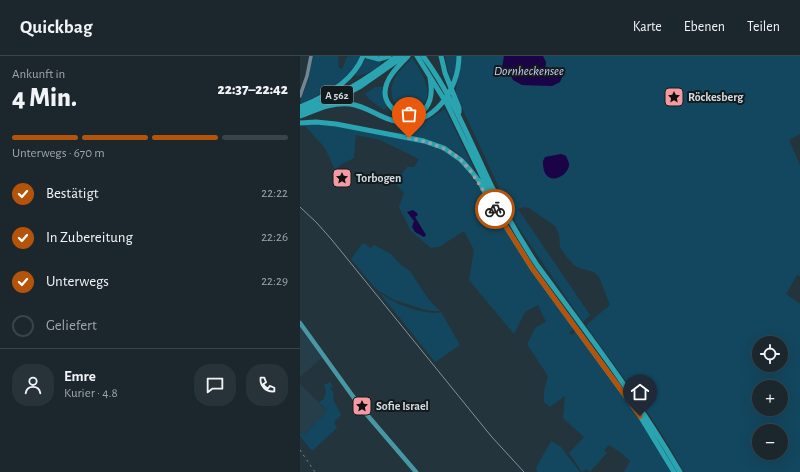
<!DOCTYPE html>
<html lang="de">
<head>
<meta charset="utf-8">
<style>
  :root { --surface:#1b272d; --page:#283339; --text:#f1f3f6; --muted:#a0a5aa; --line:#394449; --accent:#b45309 }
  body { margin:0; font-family:"Alegreya Sans",sans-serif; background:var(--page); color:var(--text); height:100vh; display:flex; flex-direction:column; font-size:15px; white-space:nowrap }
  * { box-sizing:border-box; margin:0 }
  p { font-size:13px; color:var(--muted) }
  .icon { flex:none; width:22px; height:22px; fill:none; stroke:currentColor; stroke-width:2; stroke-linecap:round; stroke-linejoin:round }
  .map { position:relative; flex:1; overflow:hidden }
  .sheet { display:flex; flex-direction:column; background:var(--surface); width:300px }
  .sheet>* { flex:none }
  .tools { position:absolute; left:452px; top:280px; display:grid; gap:8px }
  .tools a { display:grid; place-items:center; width:36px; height:36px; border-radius:50%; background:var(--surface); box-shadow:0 4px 16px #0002,0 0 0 1px var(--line); font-size:20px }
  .pin { position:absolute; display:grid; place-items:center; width:34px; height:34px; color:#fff; margin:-41px -17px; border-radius:50% 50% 50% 0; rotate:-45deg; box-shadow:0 0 4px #0007 }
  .pin .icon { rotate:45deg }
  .courier { position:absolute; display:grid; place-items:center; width:40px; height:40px; margin:-20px; border:3px solid #b45309; border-radius:50%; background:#fff; color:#222; box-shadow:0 1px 5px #0007 }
  .headline em { font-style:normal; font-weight:800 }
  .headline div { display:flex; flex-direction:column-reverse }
  .headline { display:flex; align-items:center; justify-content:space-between; height:68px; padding:0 12px }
  h1 { font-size:26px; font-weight:800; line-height:30px }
  .bar { display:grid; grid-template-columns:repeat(4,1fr); gap:6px 4px; align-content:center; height:48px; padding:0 12px }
  .bar i { height:5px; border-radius:3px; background:var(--line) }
  .bar .on { background:var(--accent) }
  .bar p { grid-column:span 4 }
  .line { display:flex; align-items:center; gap:10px; padding:0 12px; border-top:1px solid var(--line) }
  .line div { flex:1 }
  .round { display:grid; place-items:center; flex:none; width:42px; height:42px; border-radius:16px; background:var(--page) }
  ol { padding:0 12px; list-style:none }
  li { display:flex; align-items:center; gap:12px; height:44px }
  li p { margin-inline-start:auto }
  li .icon { padding:4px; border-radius:50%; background:var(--accent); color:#fff; stroke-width:4 }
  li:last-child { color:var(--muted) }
  li i { width:22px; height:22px; border:2px solid var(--line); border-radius:50% }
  header { display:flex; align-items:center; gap:24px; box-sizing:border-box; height:56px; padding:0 20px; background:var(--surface); border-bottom:1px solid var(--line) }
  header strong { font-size:19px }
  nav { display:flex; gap:22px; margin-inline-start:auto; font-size:14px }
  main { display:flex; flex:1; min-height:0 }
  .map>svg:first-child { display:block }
  .built { fill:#263d4a }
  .green { fill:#13475f; fill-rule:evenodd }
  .water { fill:#1b0347 }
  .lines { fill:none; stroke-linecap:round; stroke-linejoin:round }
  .minor { stroke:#748691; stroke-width:3.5 }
  .major { stroke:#4798a4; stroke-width:4.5 }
  .highway { stroke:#29a4b0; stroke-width:5 }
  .tram { stroke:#859198; stroke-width:1 }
  .rail { stroke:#859198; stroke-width:1; stroke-dasharray:2 4; stroke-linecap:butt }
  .done { stroke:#94a0a7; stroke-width:4; stroke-dasharray:0 7.2 }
  .route { stroke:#b45309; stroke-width:5 }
  .labels { text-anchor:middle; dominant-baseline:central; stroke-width:4; stroke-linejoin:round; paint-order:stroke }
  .shield { fill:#131a1e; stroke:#98a0a6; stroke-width:1 }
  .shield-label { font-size:11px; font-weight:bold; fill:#d1dae0 }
  .poi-label { font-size:12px; font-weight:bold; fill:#d1dae0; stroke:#131a1e; text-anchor:start }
  .water-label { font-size:13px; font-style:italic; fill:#cfcbf4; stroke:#131a1e }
</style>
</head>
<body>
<header>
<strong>Quickbag</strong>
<nav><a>Karte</a><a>Ebenen</a><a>Teilen</a></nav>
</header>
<main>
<section class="sheet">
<div class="headline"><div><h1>4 Min.</h1><p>Ankunft in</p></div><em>22:37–22:42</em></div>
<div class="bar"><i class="on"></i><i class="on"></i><i class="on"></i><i></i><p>Unterwegs · 670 m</p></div>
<ol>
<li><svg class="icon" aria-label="check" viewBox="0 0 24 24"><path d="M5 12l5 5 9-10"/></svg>Bestätigt<p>22:22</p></li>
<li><svg class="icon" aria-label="check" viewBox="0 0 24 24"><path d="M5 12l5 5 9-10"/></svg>In Zubereitung<p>22:26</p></li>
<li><svg class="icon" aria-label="check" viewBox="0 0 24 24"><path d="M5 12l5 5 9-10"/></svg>Unterwegs<p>22:29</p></li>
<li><i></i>Geliefert</li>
</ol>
<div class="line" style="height:72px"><a class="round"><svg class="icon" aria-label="person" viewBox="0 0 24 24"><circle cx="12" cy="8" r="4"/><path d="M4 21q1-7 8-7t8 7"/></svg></a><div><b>Emre</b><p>Kurier · 4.8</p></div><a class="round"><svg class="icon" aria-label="chat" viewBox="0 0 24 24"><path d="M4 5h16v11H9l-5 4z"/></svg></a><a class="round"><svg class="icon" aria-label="phone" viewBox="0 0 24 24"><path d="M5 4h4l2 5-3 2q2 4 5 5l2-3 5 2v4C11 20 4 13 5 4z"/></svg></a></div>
</section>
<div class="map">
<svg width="500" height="416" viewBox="0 0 500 416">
  <rect width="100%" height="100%" fill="#24343c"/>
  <path class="built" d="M0 272 22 302 0 321Z
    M0 328 27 355 4 379 0 376Z"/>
  <path class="green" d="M12 0H38L39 12 42 13 47 1 51 0H61C52 24 22 37 1 48V43L8 25Z
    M145 0H158V4L151 25 147 12Z
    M162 0H204L202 13 222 29 252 30 260 26 255 15 246 16 245 15 246 11 243 0H500V78L489 84 500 109V220L497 219 486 238 500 248V416H386L383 415C356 363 319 317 286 269L310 249 299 221 294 216 283 213 275 210 266 200 260 191 259 178 255 170 229 152 224 151 218 153 290 259 283 266 215 166 156 39C155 28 161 13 162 0ZM261 98 265 99C266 102 269 105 269 108 270 116 260 120 254 123L245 101ZM459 287H481V309H459ZM459 331H481V353H459ZM459 375H481V397H459Z
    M66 2 71 4 82 5C78 14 64 19 55 20Z
    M112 2C120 13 139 42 118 51 113 52 108 55 103 53 91 50 89 33 94 24 97 16 106 9 112 2Z
    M75 31H84V45L87 52 84 54 70 44 65 38Z
    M145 53 174 113C167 109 165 102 159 98 142 85 117 82 97 77L116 71 128 64Z
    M13 68 29 69 127 88C155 97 168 113 183 138L180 139 181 142 185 140C212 187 242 230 274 273L269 276 271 279 276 276 342 366 371 416H324L330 405 320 396 309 389 304 394 307 397 290 416 286 413 282 416 269 397 284 381 263 362 265 340 250 351 244 346V335L248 320 227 288 236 271 246 266 238 249 225 256 214 278 169 224 174 194 164 175 139 191 131 192 111 175 99 151 104 137 95 127 107 111H114L119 103 80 84 56 79 54 102 40 109 35 114 25 92 4 69Z
    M63 187 71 192 74 189 91 198 100 208 110 215 129 244 140 255H132L122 253 92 243 75 232 51 203Z
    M78 235C82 238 87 242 91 244 101 250 130 260 141 256L160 289 135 306Z
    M30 326 33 330 30 332 34 338 33 343 41 359 34 366 37 372 12 395 0 380V376L4 379 27 355 19 346 24 343 26 336 24 329Z
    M251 385 260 390 280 416H237L236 412Z"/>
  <path class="water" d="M204 0H243L246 6 245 15H255L263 19 260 26 252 30 222 29 213 24 211 20 201 18Z
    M261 98 266 100C267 103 269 105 269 109 268 122 242 133 243 105L245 101Z
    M113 154 117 157 118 159 115 161 126 179 124 181 115 176 112 171 114 165 107 156Z"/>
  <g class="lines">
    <path class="minor" d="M0 40 7 20 11 0"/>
    <path class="major" d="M0 267 62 353 116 416"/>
    <path class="highway" d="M67 0 79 3 89 0
      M108 0C101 8 91 16 87 27 73 62 141 79 130 22
      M117 0 147 48 198 153
      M123 0C152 39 170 85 191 129 205 157 220 183 237 209 287 277 337 342 380 416
      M141 0 145 17 159 52V56
      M28 48 61 30 104 0
      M0 51C25 41 53 26 63 0
      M0 56C34 43 68 23 97 0
      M0 60C16 54 32 46 50 48 67 50 79 62 95 65 133 73 159 33 159 0
      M0 67 16 66 36 68 124 85 144 92 161 104 171 115 179 125 188 142 232 212 340 360 374 416"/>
    <path class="tram" d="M0 151 17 167 32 184 191 380 224 416"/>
    <path class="rail" d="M0 394 15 416"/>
  </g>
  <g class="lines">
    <path class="done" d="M109 82C164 93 167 110 195 153"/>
    <path class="route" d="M195 153 232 212 340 360"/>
  </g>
  <defs>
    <symbol id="sight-square" viewBox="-11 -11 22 22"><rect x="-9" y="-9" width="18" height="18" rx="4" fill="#f49aa3" stroke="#131a1e"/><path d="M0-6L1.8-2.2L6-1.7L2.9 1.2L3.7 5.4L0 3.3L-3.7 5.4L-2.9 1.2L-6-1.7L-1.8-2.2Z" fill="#111"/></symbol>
  </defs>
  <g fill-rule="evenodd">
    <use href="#sight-square" x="363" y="30" width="22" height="22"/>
    <use href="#sight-square" x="31" y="111" width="22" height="22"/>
    <use href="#sight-square" x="51" y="339" width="22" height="22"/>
  </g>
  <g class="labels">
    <rect class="shield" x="21" y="30" width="32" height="18" rx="3"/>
    <g class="shield-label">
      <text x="37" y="39">A 562</text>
    </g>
    <g class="poi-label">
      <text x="388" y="41">Röckesberg</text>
      <text x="56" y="122">Torbogen</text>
      <text x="76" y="350">Sofie Israel</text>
    </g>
    <g class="water-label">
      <text x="229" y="15">Dornheckensee</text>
    </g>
  </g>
</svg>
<div class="tools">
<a><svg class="icon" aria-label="locate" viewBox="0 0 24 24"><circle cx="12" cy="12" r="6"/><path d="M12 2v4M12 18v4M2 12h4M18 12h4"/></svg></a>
<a>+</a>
<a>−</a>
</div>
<div class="pin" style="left:109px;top:82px;background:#ea580c"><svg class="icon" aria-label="bag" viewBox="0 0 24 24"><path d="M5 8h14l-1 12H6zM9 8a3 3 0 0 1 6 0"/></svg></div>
<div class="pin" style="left:340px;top:360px;background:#1f2937"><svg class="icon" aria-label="home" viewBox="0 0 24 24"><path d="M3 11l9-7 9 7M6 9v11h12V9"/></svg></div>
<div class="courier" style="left:195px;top:153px"><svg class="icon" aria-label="bike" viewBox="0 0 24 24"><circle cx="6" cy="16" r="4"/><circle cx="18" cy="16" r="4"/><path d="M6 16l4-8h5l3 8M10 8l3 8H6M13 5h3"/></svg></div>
</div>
</main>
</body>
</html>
